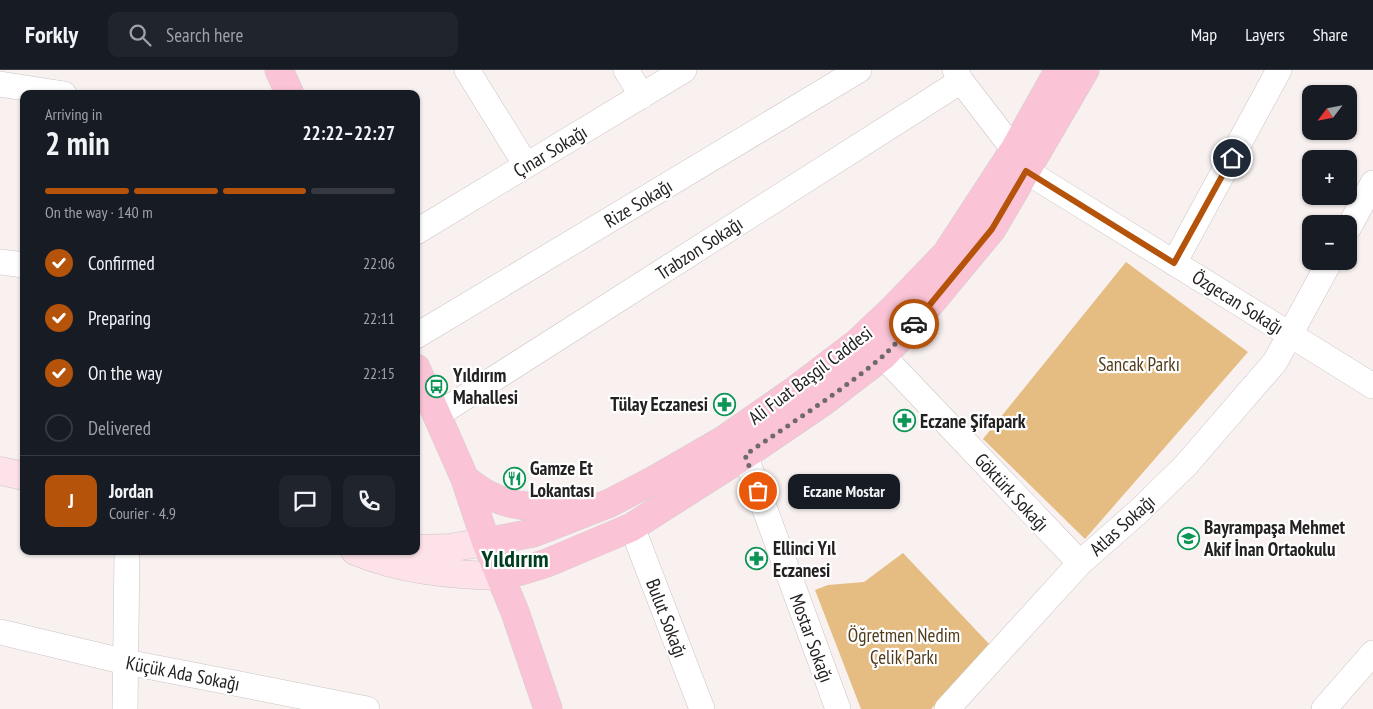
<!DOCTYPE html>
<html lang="en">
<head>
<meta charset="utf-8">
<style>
  :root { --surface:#171b24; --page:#20242c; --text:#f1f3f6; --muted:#9ea1a6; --line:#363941; --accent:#b45309 }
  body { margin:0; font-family:"PT Sans Narrow",sans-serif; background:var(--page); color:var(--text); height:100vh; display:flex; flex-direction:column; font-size:19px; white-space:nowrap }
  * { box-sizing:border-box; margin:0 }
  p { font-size:16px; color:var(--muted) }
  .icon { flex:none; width:28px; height:28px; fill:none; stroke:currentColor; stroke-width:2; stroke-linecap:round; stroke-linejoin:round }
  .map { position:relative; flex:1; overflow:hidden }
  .drawer { position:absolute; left:20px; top:20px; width:400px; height:465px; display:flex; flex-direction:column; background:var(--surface); border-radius:10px; box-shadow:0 1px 4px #0004 }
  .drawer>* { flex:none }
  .needle { width:32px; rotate:238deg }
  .tools { position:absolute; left:1302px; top:15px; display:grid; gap:10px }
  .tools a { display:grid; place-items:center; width:55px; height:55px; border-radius:10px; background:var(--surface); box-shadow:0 1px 4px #0004; font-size:25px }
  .pin { position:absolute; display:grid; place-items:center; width:42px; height:42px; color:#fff; margin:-21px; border:2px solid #fff; border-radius:50%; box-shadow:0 1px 5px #0007 }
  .courier { position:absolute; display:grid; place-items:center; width:50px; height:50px; margin:-25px; border:4px solid #b45309; border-radius:50%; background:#fff; color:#222; box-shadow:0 1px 6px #0007 }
  .bubble { position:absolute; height:35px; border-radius:10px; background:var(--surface); box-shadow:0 1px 4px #0004; font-size:16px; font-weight:700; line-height:35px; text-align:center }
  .head em { font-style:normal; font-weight:700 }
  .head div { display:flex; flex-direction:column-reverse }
  .head { display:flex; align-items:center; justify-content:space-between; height:85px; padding:0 25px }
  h1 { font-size:32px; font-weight:700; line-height:38px }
  .bar { display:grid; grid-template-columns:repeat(4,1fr); gap:8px 5px; align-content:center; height:60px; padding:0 25px }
  .bar i { height:6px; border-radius:4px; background:var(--line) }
  .bar .current { background:var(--accent) }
  .bar p { grid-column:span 4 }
  .line { display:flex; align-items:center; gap:12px; padding:0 25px; border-top:1px solid var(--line) }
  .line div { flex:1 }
  .round { display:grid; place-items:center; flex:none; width:52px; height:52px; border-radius:10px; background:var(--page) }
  ol { padding:0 25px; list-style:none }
  li { display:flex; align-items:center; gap:15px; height:55px }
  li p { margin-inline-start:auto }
  li .icon { padding:5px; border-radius:50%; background:var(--accent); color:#fff; stroke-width:4 }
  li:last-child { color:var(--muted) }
  li i { width:28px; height:28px; border:2px solid var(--line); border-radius:50% }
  header { display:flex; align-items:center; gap:30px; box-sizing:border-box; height:70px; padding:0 25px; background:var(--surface); border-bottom:1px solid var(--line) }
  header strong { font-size:24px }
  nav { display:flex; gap:28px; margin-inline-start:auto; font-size:18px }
  .search { width:350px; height:45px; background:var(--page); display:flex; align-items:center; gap:12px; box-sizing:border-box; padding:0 18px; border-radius:10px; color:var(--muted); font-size:19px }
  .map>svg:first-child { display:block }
  .green { fill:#e5bd82 }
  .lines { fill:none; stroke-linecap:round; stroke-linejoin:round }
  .minor-casing { stroke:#cbc4c3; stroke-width:26 }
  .secondary-casing { stroke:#cbc4c3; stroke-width:29 }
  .primary-casing { stroke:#cfcece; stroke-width:29 }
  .minor { stroke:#fff; stroke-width:25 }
  .secondary { stroke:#fde2ea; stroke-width:28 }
  .primary { stroke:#fbc4d6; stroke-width:28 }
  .done { stroke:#6e6a69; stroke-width:5; stroke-dasharray:0 9 }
  .route { stroke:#b45309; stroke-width:6 }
  .labels { text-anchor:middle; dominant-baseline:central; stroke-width:4.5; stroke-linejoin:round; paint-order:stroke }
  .street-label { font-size:19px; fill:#242121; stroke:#fff }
  .park-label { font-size:19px; fill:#503b1b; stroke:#fff }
  .poi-label { font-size:19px; font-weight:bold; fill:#242121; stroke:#fff; text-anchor:start }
  .district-label { font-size:24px; font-weight:bold; fill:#003e20; stroke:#fff }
</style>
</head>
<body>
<header>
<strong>Forkly</strong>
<div class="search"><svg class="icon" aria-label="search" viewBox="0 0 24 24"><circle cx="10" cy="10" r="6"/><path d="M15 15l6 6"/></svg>Search here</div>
<nav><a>Map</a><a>Layers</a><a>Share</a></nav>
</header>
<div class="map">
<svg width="1373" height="639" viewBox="0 0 1373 639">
  <rect width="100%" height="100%" fill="#f8f1f0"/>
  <path class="green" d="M1126 192 1248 282 1085 469 983 369Z
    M903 483 992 577 931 639H861L815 520 828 515 864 512Z"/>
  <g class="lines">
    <defs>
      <path id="minor" d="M467 0 526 95
        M626 0 642 26
        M955 0 961 11 1014 80
        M0 14 64 24
        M1026 101 1373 316
        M1349 157 1373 113
        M416 162 684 0
        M0 192 24 195
        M1174 193 1279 0
        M416 266 859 0
        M883 286 1080 493
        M437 345 961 11
        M745 385 838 639
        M632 457 702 639
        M0 562 126 592 367 639
        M125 639 127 481
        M947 639 1080 493 1139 441 1186 395 1275 292 1330 191
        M1324 639 1373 583"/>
      <path id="secondary" d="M0 401 24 406
        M416 479 448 478 486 472
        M355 481C401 500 451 505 500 506"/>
      <path id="primary" d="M279 0 290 24
        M416 298 465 409 486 472 515 542 548 639
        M465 409C474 416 484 424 495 428 522 440 552 437 581 435
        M486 472 533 463 549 457 610 433 654 410 725 369 794 321 857 273 893 239 946 184 1014 80 1059 0
        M500 506 521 501 547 493 632 457 745 385 823 332 883 286 915 252 992 159 1085 0"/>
    </defs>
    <use href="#minor" class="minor-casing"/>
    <use href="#secondary" class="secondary-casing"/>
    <use href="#primary" class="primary-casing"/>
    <use href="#minor" class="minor"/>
    <use href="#secondary" class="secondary"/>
    <use href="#primary" class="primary"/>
  </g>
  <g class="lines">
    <path class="done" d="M758 421 745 385C791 353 839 323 882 287 893 277 903 265 914 254"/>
    <path class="route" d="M914 254 992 159 1026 101 1174 193 1232 88"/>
  </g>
  <defs>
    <symbol id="bus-ring" viewBox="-11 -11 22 22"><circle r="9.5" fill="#fff" stroke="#0d9555" stroke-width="1.5"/><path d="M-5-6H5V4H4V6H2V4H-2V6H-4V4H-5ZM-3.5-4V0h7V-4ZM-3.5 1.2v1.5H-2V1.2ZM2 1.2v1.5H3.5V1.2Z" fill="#0d9555"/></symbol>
    <symbol id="pharmacy-ring" viewBox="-11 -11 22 22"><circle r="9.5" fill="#fff" stroke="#0d9555" stroke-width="1.5"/><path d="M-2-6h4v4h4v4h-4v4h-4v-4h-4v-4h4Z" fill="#0d9555"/></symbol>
    <symbol id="restaurant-ring" viewBox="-11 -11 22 22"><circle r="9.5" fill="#fff" stroke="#0d9555" stroke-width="1.5"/><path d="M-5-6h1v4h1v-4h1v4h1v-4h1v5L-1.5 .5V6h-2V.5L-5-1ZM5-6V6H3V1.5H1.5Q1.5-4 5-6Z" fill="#0d9555"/></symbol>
    <symbol id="school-ring" viewBox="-11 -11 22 22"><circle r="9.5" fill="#fff" stroke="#0d9555" stroke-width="1.5"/><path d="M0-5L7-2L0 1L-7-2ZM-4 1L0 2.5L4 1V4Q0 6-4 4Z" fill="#0d9555"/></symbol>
  </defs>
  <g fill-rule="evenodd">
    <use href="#bus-ring" x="424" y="304" width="25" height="25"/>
    <use href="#pharmacy-ring" x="712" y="322" width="25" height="25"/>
    <use href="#pharmacy-ring" x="892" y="338" width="25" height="25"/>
    <use href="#restaurant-ring" x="502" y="396" width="25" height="25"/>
    <use href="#school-ring" x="1176" y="456" width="25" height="25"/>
    <use href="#pharmacy-ring" x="744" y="476" width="25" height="25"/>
  </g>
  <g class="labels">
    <g class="street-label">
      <text transform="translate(550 81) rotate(-31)">Çınar Sokağı</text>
      <text transform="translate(638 133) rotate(-31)">Rize Sokağı</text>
      <text transform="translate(699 178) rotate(-33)">Trabzon Sokağı</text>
      <text transform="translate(1238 232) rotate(32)">Özgecan Sokağı</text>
      <text transform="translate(810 305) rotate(-37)">Ali Fuat Başgil Caddesi</text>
      <text transform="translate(1012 422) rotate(47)">Göktürk Sokağı</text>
      <text transform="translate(1122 455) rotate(-42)">Atlas Sokağı</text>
      <text transform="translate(667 548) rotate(69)">Bulut Sokağı</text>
      <text transform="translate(812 568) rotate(70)">Mostar Sokağı</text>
      <text transform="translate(183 603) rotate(11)">Küçük Ada Sokağı</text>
    </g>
    <g class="park-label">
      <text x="1139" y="294">Sancak Parkı</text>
      <text x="904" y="565">Öğretmen Nedim<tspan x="904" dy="22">Çelik Parkı</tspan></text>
    </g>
    <g class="poi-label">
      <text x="453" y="305">Yıldırım<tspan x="453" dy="22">Mahallesi</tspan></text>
      <text x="708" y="334" text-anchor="end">Tülay Eczanesi</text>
      <text x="920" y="351">Eczane Şifapark</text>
      <text x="530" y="398">Gamze Et<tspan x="530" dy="22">Lokantası</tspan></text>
      <text x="1204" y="457">Bayrampaşa Mehmet<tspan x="1204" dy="22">Akif İnan Ortaokulu</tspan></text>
      <text x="773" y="478">Ellinci Yıl<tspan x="773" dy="22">Eczanesi</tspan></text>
    </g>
    <g class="district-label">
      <text x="515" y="488">Yıldırım</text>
    </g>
  </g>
</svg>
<div class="tools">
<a><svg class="needle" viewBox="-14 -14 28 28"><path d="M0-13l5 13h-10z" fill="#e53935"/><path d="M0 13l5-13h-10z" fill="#9ea1a6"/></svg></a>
<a>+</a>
<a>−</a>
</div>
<div class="pin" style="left:758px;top:421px;background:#ea580c"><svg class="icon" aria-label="bag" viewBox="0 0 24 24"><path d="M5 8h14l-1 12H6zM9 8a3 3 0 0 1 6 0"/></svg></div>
<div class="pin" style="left:1232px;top:88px;background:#1f2937"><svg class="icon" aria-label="home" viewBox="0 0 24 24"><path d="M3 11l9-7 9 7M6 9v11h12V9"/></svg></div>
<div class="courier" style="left:914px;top:254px"><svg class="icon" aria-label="car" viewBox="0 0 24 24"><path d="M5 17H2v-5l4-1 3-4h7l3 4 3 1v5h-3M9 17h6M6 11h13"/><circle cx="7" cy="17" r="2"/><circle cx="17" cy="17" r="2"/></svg></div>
<div class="bubble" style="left:788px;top:404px;width:112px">Eczane Mostar</div>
<section class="drawer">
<div class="head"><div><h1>2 min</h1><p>Arriving in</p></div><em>22:22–22:27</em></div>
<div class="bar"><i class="current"></i><i class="current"></i><i class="current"></i><i></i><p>On the way · 140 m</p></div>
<ol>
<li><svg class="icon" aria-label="check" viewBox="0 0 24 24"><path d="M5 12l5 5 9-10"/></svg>Confirmed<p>22:06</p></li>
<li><svg class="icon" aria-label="check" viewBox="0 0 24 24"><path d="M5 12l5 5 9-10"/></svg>Preparing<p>22:11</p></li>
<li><svg class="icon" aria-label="check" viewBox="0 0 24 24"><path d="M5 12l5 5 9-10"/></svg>On the way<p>22:15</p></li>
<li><i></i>Delivered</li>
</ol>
<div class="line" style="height:90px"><b class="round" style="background:var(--accent);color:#fff">J</b><div><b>Jordan</b><p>Courier · 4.9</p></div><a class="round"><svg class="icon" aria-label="chat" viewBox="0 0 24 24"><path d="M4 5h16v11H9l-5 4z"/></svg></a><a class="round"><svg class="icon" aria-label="phone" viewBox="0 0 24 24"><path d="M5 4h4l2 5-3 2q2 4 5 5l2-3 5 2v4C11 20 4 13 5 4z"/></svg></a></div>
</section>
</div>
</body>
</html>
